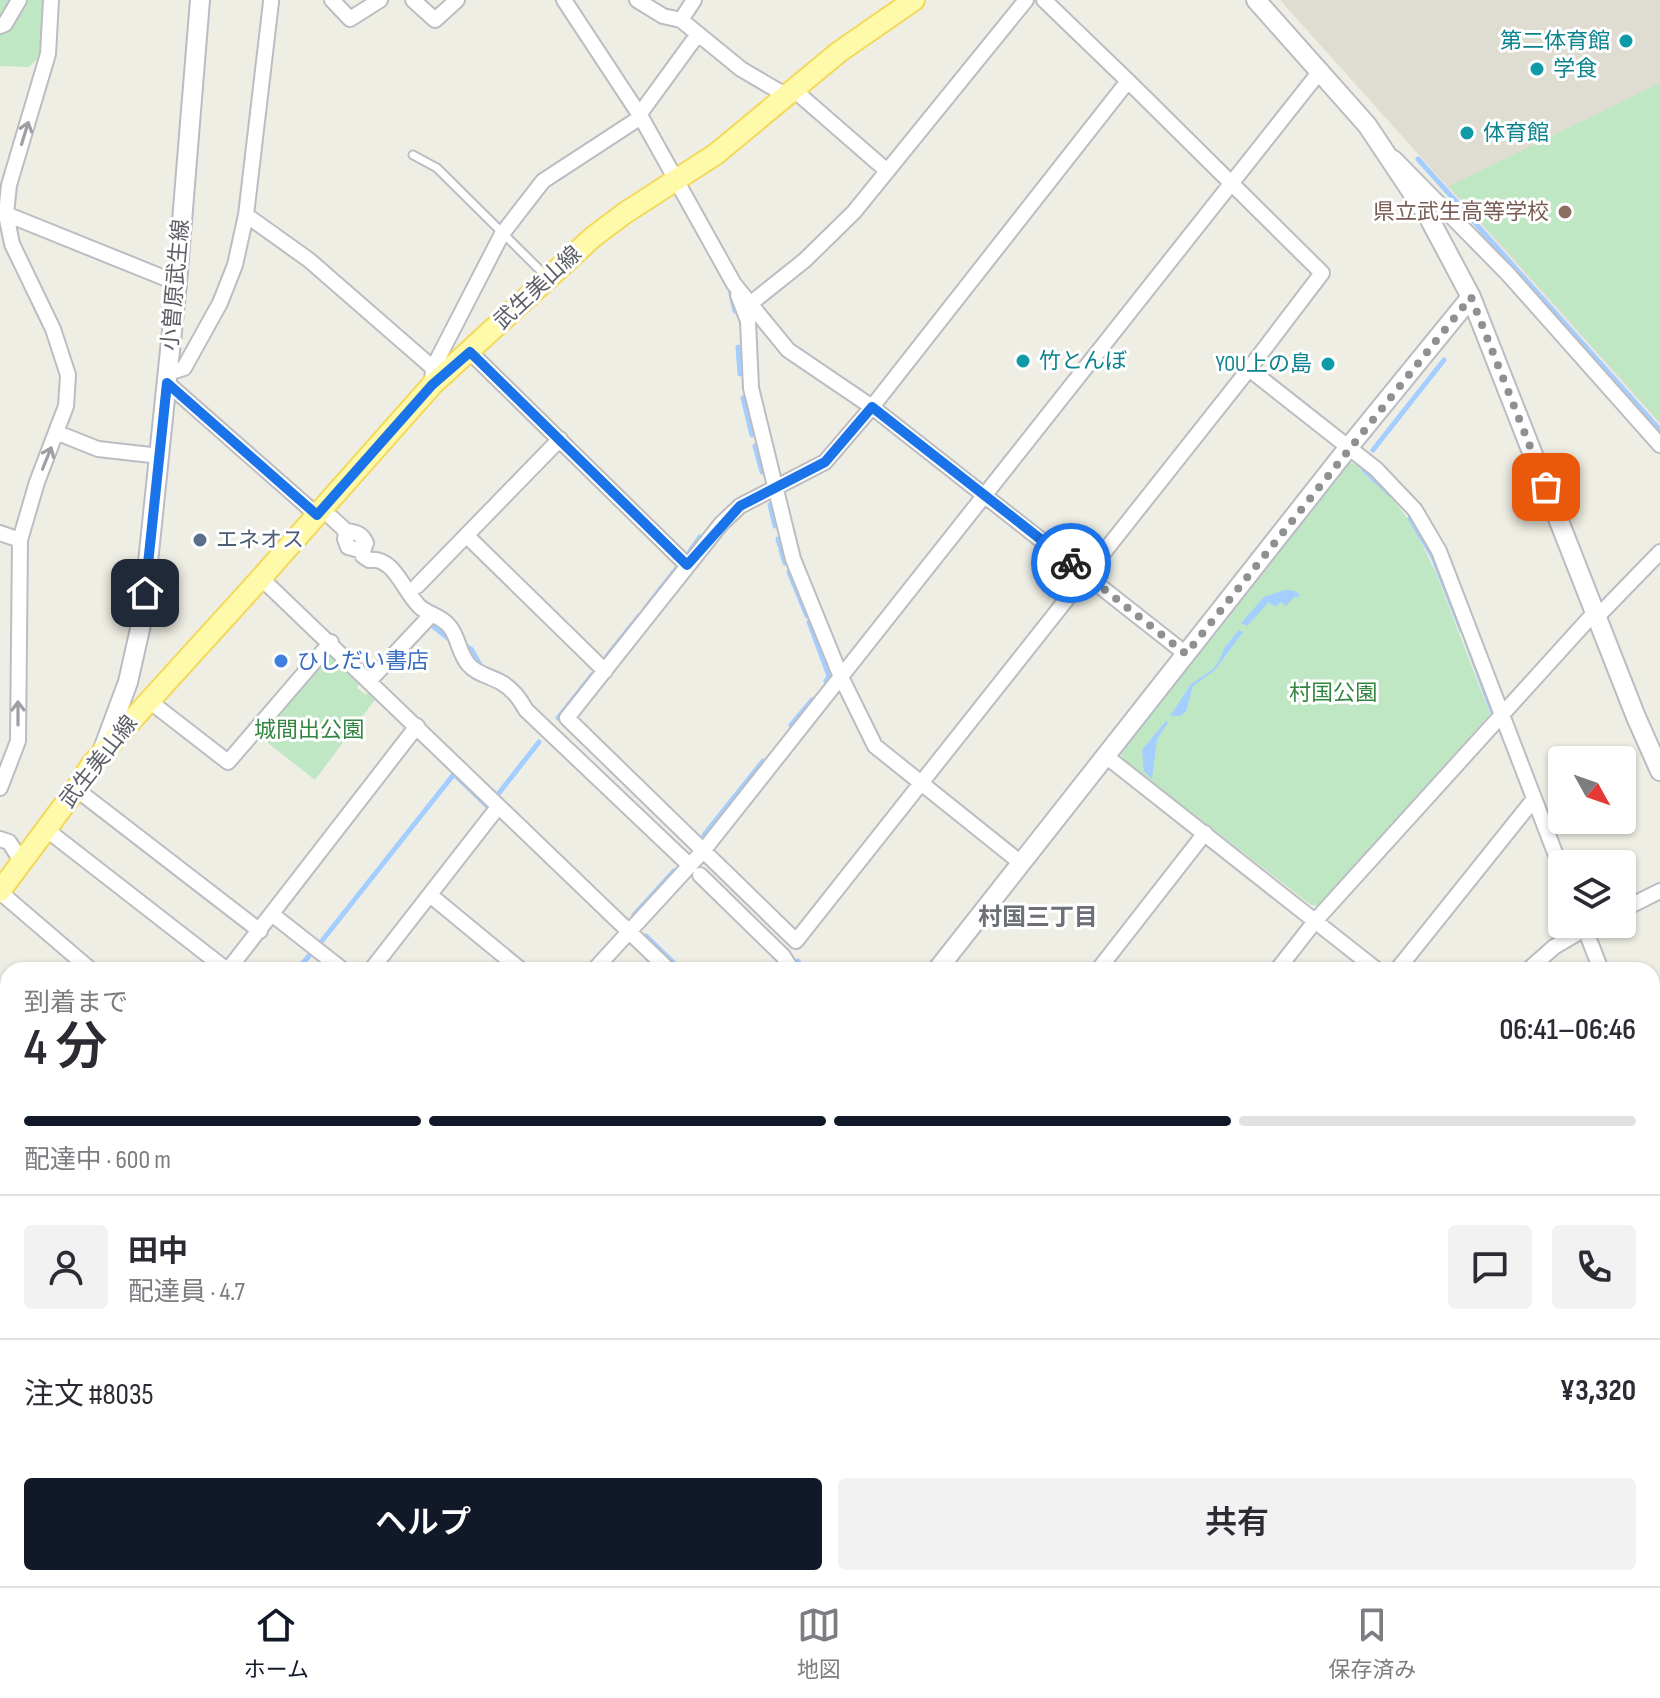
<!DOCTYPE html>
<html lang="ja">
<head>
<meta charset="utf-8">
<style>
  :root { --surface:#fff; --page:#f2f2f3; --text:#2b2b33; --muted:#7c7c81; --line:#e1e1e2; --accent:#111827 }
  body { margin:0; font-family:"Sofia Sans Condensed","Noto Sans JP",sans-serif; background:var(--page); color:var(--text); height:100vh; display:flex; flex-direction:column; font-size:30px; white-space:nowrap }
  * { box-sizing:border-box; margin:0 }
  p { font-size:26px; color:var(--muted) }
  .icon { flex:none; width:44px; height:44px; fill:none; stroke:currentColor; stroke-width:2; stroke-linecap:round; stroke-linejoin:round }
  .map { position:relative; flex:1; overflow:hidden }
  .details { position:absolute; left:0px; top:962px; width:1660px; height:624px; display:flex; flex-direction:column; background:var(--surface); border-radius:24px 24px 0 0; box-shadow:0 2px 6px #0004 }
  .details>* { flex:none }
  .needle { width:52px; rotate:130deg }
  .buttons { position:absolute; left:1548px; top:746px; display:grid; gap:16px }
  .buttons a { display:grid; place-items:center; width:88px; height:88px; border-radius:8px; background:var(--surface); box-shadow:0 2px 6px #0004; font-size:40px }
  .pin { position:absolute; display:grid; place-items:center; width:68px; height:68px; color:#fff; margin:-34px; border-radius:16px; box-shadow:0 4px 12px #0006 }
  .courier { position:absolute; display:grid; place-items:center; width:80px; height:80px; margin:-40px; border:6px solid #1a73e8; border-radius:50%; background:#fff; color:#222; box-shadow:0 2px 10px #0007 }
  .overview em { font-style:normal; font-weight:600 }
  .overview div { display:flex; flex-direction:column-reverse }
  .overview { display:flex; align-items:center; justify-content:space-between; height:136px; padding:0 24px }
  h1 { font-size:52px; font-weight:600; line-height:60px }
  .bar { display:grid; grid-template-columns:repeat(4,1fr); gap:12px 8px; align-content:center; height:96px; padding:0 24px }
  .bar i { height:10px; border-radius:6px; background:var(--line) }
  .bar .selected { background:var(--accent) }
  .bar p { grid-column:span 4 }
  .line { display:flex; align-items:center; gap:20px; padding:0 24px; border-top:2px solid var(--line) }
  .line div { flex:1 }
  .round { display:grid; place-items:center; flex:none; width:84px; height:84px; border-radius:8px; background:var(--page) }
  .cta { display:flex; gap:16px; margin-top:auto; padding:16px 24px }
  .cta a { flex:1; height:92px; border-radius:8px; background:var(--accent); color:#fff; font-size:32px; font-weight:600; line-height:92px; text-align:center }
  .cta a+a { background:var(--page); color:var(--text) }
  .tab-bar { display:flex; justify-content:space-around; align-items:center; height:112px; border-top:2px solid var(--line); background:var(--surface); font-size:22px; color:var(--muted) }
  .tab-bar a { display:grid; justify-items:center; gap:4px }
  .tab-bar .selected { color:var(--accent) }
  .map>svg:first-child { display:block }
  .education { fill:#dfddd2 }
  .green { fill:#c0e7c4 }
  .water { fill:#a4ceff }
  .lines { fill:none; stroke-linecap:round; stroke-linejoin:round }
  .stream { stroke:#a4ceff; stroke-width:5 }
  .lane-casing { stroke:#bcbdc3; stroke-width:11 }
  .street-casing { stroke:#bcbdc3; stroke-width:18 }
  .secondary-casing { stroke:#babcc3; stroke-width:22 }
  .primary-casing { stroke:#f4d859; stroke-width:24 }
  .lane { stroke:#fff; stroke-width:7 }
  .street { stroke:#fff; stroke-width:14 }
  .secondary { stroke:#fff; stroke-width:18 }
  .primary { stroke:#fffaa9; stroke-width:20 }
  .oneway { stroke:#9d9fa3 }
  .done { stroke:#8f9191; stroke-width:8; stroke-dasharray:0 14.4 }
  .route { stroke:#1a73e8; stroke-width:10 }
  .culture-dot { fill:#0f9aa8; stroke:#fff; stroke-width:3 }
  .education-dot { fill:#8d6e63; stroke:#fff; stroke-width:3 }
  .service-dot { fill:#5c6f8a; stroke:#fff; stroke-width:3 }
  .shop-dot { fill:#3f7fe0; stroke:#fff; stroke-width:3 }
  .labels { text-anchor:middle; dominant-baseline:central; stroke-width:6; stroke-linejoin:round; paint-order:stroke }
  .culture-label { font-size:22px; fill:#0d838f; stroke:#fff; text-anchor:start }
  .education-label { font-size:22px; fill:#785e54; stroke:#fff; text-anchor:end }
  .street-label { font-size:22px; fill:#5c5f65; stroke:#fff }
  .service-label { font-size:22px; fill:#4e5e75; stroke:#fff; text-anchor:start }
  .shop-label { font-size:22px; fill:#366cbe; stroke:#fff; text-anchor:start }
  .park-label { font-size:22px; fill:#338540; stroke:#fff }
  .neighbourhood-label { font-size:24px; font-weight:bold; fill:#6d7177; stroke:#fff }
</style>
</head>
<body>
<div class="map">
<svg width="1660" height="1586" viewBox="0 0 1660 1586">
  <rect width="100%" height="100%" fill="#efeee4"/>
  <path class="education" d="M1280 0H1660V424Z"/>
  <path class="green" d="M0 0H44L40 56 29 67 0 66Z
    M1660 83V422L1449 186Z
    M1350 462 1363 467 1361 471 1390 496 1412 524 1436 573 1490 714 1320 906 1311 905 1122 759 1120 749Z
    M328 654H333L361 682 357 688 366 695 370 690 377 697 315 780 259 736Z"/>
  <path class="water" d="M1285 590 1295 591 1300 595 1298 598 1295 596 1286 606 1281 602 1275 607 1269 602 1247 626 1241 623 1264 597Z
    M1239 630 1243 632 1215 670 1193 686 1186 712 1180 716H1170L1191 684 1212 670 1219 661 1224 648Z
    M1166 721 1168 723 1157 739 1152 779 1144 771 1142 750Z"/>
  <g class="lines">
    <path class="stream" d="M1418 159 1660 430
      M729 285 735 311
      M738 347 740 374
      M743 398 752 435
      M755 446 762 472
      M1373 450 1444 360
      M1364 470 1390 494
      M770 505 775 526
      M1410 518 1433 557 1462 631
      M778 539 780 546
      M781 550 785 563
      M690 551 700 537
      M789 572 807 616
      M644 610 676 569
      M809 622 829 676 826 681
      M430 624 453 642
      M1466 640 1492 711
      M462 644 471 649 482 668
      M607 656 639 616
      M558 718 592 675
      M791 725 812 700
      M499 793 539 742
      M704 835 763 761
      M634 915 674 871
      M646 936 681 970
      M321 942 454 774 487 806
      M798 961 802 970
      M297 970 309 956
      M429 1586 435 1578"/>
    <defs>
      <path id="lane" d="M413 155 437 168 547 277"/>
      <path id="street" d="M332 0 350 19 380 0
        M413 0 435 20 457 0
        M564 0 641 117 734 284 788 350 872 407 1186 654
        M637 0 663 16 681 20 741 69 787 96
        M1044 0 1128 81
        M681 20 694 0
        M0 26 5 24 19 0
        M1128 81 1322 273 1249 369 796 941 567 718 721 524 740 506 825 462 872 407Z
        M794 90 886 170
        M639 115 698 34
        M1394 158 1508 274 1660 445
        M6 214 177 283
        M246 215 309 260 433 368
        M738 295 748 321 751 388 793 559 841 677 875 746 1021 863
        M750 304 805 260 854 212 1026 0
        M470 352 687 565
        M1249 369 1376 469 1415 510 1439 551 1562 871
        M168 373 184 368 220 303 235 265 246 215 271 2
        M167 383 317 515
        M432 385 433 368 502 234 543 181 641 117
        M58 433 98 449 160 456
        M332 518 346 531 345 539 348 547 363 551V556L369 560C394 556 403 591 420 607 429 615 442 616 450 627 459 639 459 654 469 665 478 675 491 676 502 683 513 689 520 699 526 710L685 861
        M346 531C356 532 362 534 366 543L363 551
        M0 533 20 540
        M467 536 605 671
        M261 578 669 970
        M417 586 560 439
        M1597 617 1660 552
        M370 680 432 614
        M148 700 228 762 331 642
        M1107 757 1377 970
        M0 788 18 741 20 540 37 482 66 406 68 375 53 329 12 244 6 214 9 185 48 54 51 0
        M76 789 260 931
        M47 830 227 970
        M0 839 9 842 22 862
        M700 875 783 956 792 970
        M0 892 91 970
        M430 895 521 970
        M1622 910 1660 891
        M273 915 343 970
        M1583 924 1601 970
        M228 970 417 726
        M371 970 498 807
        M594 970 703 851 1321 70
        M1098 970 1205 833
        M1277 970 1316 920 1595 612
        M1397 970 1534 799
        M1528 970 1554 947 1593 924
        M1652 1067 1660 1080
        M1652 1147 1660 1140
        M0 1303 8 1293
        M0 1314 8 1321
        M0 1500 8 1490
        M0 1511 8 1518
        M81 1578 90 1586
        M327 1578 337 1586
        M492 1578 502 1586
        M881 1578 891 1586
        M1130 1578 1140 1586
        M149 1586 156 1578
        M283 1586 289 1578
        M664 1586 670 1578
        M794 1586 800 1578
        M931 1586 937 1578"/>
      <path id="secondary" d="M1256 0 1367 125 1429 218 1471 297 1636 717 1660 771
        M102 752 128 682 142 620 177 283 200 0
        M937 970 1348 448 1471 297
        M0 1006 8 1013
        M1652 1327 1660 1321
        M708 1578 717 1586
        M449 1586 455 1578
        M1342 1586 1352 1578"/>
      <path id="primary" d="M0 891 76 789 92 764 261 578 432 385 593 237 625 213 716 154 839 52 914 0"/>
    </defs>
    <use href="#lane" class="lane-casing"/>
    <use href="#street" class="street-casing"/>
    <use href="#secondary" class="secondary-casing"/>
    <use href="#primary" class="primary-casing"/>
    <use href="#lane" class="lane"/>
    <use href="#street" class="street"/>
    <use href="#secondary" class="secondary"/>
    <use href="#primary" class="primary"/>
  </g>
  <defs><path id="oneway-shaft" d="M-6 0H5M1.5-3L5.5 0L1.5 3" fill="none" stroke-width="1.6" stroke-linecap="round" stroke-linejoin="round" transform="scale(2)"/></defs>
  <g class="oneway">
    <use href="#oneway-shaft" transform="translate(25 133) rotate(-73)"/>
    <use href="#oneway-shaft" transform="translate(47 458) rotate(-68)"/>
    <use href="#oneway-shaft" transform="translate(18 713) rotate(-90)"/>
  </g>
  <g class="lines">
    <path class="done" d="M1071 563 1186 654 1471 297 1546 487"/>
    <path class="route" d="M145 593 167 383 317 515 432 385 470 352 687 565 740 506 825 462 872 407 1071 563"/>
  </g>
  <g class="culture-dot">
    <circle cx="1626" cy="41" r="8"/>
    <circle cx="1537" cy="69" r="8"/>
    <circle cx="1467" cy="133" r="8"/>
    <circle cx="1023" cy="361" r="8"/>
    <circle cx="1328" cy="364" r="8"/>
  </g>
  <circle class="education-dot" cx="1565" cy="212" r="8"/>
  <circle class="service-dot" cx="200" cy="540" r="8"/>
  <circle class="shop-dot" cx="281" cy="661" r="8"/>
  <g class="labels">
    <g class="culture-label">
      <text x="1610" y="41" text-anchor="end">第二体育館</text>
      <text x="1553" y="69">学食</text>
      <text x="1483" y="133">体育館</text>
      <text x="1039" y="361">竹とんぼ</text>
      <text x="1312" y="364" text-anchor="end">YOU上の島</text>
    </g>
    <g class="education-label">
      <text x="1549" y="212">県立武生高等学校</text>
    </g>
    <g class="street-label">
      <text transform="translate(176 285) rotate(-85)">小曽原武生線</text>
      <text transform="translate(538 288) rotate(-43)">武生美山線</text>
      <text transform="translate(99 762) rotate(-52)">武生美山線</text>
    </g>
    <g class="service-label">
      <text x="216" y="540">エネオス</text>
    </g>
    <g class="shop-label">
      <text x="297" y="661">ひしだい書店</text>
    </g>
    <g class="park-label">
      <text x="1333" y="693">村国公園</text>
      <text x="309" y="730">城間出公園</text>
    </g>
    <g class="neighbourhood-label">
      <text x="1038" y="917">村国三丁目</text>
    </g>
  </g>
</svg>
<div class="buttons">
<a><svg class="needle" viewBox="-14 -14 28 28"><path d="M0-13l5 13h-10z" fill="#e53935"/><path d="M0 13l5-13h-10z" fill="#7c7c81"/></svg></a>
<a><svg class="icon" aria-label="layers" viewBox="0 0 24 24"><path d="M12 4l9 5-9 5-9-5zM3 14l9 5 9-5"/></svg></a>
</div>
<div class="pin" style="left:1546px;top:487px;background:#ea580c"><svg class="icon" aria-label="bag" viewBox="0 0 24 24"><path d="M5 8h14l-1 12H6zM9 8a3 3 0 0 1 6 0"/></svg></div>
<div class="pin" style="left:145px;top:593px;background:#1f2937"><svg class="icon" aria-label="home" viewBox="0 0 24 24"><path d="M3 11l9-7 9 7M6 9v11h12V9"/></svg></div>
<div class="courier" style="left:1071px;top:563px"><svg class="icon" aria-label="bike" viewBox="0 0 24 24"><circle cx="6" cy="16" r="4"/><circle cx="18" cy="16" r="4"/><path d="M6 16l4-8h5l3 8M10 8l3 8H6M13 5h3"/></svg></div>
<section class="details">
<div class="overview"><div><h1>4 分</h1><p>到着まで</p></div><em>06:41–06:46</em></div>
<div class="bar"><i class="selected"></i><i class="selected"></i><i class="selected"></i><i></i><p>配達中 · 600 m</p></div>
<div class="line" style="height:144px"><a class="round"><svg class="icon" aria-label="person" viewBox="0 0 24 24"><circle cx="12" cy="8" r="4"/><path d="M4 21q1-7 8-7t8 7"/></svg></a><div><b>田中</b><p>配達員 · 4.7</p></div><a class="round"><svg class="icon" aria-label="chat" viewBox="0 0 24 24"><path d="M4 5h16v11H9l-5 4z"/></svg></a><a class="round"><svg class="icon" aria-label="phone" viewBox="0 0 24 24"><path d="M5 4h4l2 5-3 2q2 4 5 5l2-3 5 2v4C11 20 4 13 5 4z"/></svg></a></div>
<div class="line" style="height:104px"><div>注文 #8035</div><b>¥3,320</b></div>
<div class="cta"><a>ヘルプ</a><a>共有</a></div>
</section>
</div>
<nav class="tab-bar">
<a class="selected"><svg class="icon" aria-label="home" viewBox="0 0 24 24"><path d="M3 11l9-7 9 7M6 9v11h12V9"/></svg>ホーム</a>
<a><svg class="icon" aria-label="map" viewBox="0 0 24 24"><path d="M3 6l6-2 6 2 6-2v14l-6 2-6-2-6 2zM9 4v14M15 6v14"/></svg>地図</a>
<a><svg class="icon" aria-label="saved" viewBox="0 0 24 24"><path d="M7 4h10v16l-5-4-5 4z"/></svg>保存済み</a>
</nav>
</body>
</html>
